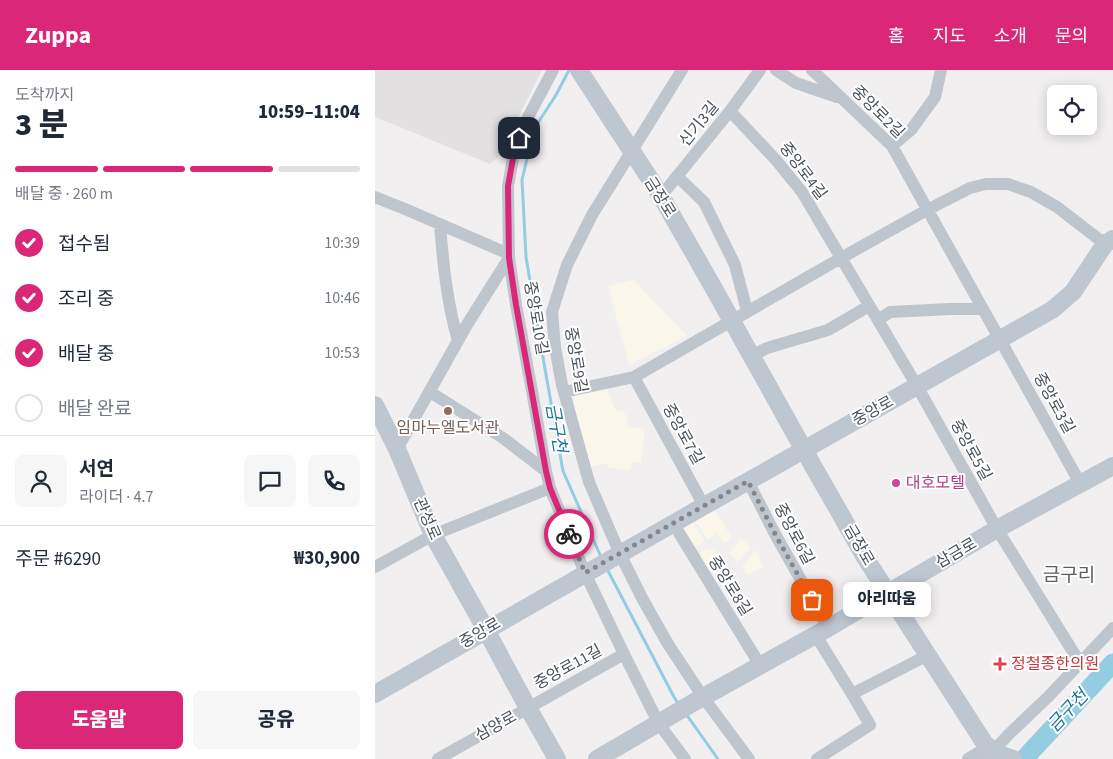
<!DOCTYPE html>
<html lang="ko">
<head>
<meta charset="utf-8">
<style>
  :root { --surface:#fff; --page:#f6f6f7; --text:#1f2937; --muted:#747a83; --line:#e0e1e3; --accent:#db2777 }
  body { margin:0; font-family:"Source Sans 3","Noto Sans KR",sans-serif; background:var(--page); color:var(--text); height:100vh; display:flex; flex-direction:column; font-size:19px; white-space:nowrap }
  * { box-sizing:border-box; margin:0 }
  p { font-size:16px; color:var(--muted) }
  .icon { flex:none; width:28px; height:28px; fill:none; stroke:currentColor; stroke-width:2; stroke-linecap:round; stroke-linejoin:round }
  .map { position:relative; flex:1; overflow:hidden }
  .sheet { display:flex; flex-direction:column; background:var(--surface); width:375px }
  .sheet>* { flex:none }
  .buttons { position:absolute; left:672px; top:15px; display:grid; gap:10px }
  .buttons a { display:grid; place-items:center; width:50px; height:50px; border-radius:8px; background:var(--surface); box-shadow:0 2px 12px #0003; font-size:25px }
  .pin { position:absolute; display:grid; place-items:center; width:42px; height:42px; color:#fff; margin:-21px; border-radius:10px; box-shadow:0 2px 8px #0006 }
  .courier { position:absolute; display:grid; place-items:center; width:50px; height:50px; margin:-25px; border:4px solid #db2777; border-radius:50%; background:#fff; color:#222; box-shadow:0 1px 6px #0007 }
  .bubble { position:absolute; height:35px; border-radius:8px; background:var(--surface); box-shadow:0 2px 12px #0003; font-size:16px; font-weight:800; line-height:35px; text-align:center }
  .headline em { font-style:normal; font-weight:800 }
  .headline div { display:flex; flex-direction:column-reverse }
  .headline { display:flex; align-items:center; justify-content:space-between; height:85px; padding:0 15px }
  h1 { font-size:32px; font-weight:800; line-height:38px }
  .bar { display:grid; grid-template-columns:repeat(4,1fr); gap:8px 5px; align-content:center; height:60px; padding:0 15px }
  .bar i { height:6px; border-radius:4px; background:var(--line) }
  .bar .selected { background:var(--accent) }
  .bar p { grid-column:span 4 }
  .line { display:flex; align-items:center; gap:12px; padding:0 15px; border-top:1px solid var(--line) }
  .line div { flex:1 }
  .round { display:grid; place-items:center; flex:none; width:52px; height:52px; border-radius:8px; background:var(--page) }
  ol { padding:0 15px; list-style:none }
  li { display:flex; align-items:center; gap:15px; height:55px }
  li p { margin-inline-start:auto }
  li .icon { padding:5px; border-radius:50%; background:var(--accent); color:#fff; stroke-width:4 }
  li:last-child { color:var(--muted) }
  li i { width:28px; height:28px; border:2px solid var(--line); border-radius:50% }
  .primary-button { display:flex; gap:10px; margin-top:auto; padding:10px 15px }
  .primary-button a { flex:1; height:58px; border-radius:8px; background:var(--accent); color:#fff; font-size:20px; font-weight:800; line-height:58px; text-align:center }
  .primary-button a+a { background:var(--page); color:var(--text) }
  header { display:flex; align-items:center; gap:30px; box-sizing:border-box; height:70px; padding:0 25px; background:var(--accent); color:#fff }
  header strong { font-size:24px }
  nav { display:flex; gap:28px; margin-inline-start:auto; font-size:18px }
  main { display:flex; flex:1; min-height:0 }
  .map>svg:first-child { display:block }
  .commercial { fill:#faf6ea }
  .education { fill:#e2e0e0 }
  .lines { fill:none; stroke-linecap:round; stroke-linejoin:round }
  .stream { stroke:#94cde2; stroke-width:3 }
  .river { stroke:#94cde2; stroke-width:19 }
  .street { stroke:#bfc5cc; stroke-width:12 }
  .secondary { stroke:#bec6d0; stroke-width:18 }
  .done { stroke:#84888e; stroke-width:5; stroke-dasharray:0 9 }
  .route { stroke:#db2777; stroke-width:6 }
  .education-dot { fill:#8d6e63; stroke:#fff; stroke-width:2 }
  .hotel-dot { fill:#d1479c; stroke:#fff; stroke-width:2 }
  .health-dot { fill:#e0444e; stroke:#fff; stroke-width:2 }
  .labels { text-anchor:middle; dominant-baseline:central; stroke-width:4; stroke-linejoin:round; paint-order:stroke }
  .street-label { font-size:16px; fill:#49515a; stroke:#fff }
  .education-label { font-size:16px; fill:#785e54; stroke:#fff }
  .hotel-label { font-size:16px; fill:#b23c85; stroke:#fff; text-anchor:start }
  .health-label { font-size:16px; fill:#be3a42; stroke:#fff; text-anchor:start }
  .water-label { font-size:18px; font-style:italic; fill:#1c7799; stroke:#fff }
  .quarter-label { font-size:19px; fill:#5c5f63; stroke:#fff }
</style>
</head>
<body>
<header>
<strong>Zuppa</strong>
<nav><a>홈</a><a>지도</a><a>소개</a><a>문의</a></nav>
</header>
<main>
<section class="sheet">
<div class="headline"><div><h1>3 분</h1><p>도착까지</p></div><em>10:59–11:04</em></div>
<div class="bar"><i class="selected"></i><i class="selected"></i><i class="selected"></i><i></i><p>배달 중 · 260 m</p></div>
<ol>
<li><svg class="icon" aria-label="check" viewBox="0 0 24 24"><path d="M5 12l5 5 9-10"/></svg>접수됨<p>10:39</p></li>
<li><svg class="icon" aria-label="check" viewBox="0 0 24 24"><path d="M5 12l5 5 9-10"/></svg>조리 중<p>10:46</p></li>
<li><svg class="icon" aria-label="check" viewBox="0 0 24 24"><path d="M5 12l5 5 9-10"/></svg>배달 중<p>10:53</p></li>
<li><i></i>배달 완료</li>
</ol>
<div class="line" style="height:90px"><a class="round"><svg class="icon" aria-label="person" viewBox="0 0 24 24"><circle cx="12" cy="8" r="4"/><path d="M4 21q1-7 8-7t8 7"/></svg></a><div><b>서연</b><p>라이더 · 4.7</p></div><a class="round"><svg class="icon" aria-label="chat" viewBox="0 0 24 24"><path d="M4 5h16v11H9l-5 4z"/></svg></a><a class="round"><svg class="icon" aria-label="phone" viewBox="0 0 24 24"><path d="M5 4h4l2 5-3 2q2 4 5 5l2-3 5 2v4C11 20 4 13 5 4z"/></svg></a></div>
<div class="line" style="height:65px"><div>주문 #6290</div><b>₩30,900</b></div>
<div class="primary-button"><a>도움말</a><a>공유</a></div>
</section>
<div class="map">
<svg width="738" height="689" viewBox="0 0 738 689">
  <rect width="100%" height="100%" fill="#f1efef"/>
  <path class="commercial" d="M259 210 312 266 254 295 233 216Z
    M231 317 241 341H248L253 348 252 357 270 359 266 393 258 392 255 401 233 397 232 393 216 397 197 338 201 324Z
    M340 440 357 468 349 474 342 464 333 470 319 450Z
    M318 451 330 472 316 479 304 459Z
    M366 468 376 477 363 492 354 483Z
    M332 479H339L348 492 331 503 320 485Z
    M381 480 388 497 372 505 367 496Z"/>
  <path class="education" d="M0 0H167L123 87 115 94 0 47Z"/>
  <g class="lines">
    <path class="stream" d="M194 0 181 25 159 59 147 110 151 187 170 299 188 401 226 487
      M231 497 299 627 304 635
      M311 644 343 689"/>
    <path class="river" d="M649 689 738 593"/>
    <path class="street" d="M178 0 150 53 139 83 133 116 134 188 141 235 157 321 171 401 175 418 210 503 249 584 284 654 310 689
      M307 0 217 145 192 195 177 242 180 277 187 315 214 412 245 484 267 528 293 574 328 627 374 689
      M401 0 421 13 462 27
      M437 0 517 76 705 413
      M355 41 401 90 427 122 542 316 622 459 705 593
      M517 76 536 60 560 27 566 0
      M302 106 329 132 360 195 372 241
      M286 126 355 41 385 0
      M0 127 30 139 134 184
      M65 154C68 194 72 232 83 271
      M503 250 515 242 575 239H608
      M377 286 392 278 453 260 494 236
      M259 307 329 436
      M55 322 128 368 171 401
      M189 322 259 307 466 188 552 140 595 118 611 114H633L656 122 682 137 730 174
      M22 379 93 253 134 188
      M373 411 400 464 453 558
      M298 453 385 595
      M0 497 58 465 175 418
      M440 564 477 624 495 655 442 689
      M477 624 553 585
      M63 689 249 584
      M593 689 613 677
      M611 689 634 664 673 627 738 558"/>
    <path class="secondary" d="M204 0 286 126 338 217 429 380 491 489 610 674 621 683 638 689
      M0 335 22 379 58 465 111 560 153 638 182 689
      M0 624 329 436 677 240 698 222 730 174 738 169
      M222 689 321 631 453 558 622 459 738 396"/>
  </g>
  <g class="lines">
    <path class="done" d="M194 464 210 503 373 411 400 464 437 530"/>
    <path class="route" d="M144 68 139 83 133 116 134 188 141 235 171 401 175 418 194 464"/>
  </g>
  <circle class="education-dot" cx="73" cy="341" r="5"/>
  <circle class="hotel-dot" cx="521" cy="413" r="5"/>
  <path class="health-dot" d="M622.5 586.5h5v5h5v5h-5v5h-5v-5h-5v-5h5z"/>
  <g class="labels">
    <g class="street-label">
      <text transform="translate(503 42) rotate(45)">중앙로2길</text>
      <text transform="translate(324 54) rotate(-51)">신기3길</text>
      <text transform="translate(428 101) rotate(53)">중앙로4길</text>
      <text transform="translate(285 127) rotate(58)">금장로</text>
      <text transform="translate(161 248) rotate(80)">중앙로10길</text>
      <text transform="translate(201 290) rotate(80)">중앙로9길</text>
      <text transform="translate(679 333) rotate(61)">중앙로3길</text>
      <text transform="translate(498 341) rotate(-29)">중앙로</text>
      <text transform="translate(308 364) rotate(61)">중앙로7길</text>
      <text transform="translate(596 380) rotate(61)">중앙로5길</text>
      <text transform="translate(52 449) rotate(66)">관성로</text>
      <text transform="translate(419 464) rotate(62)">중앙로6길</text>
      <text transform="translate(484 475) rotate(60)">금장로</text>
      <text transform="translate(581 483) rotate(-30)">삼금로</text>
      <text transform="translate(355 516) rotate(58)">중앙로8길</text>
      <text transform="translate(105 563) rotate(-30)">중앙로</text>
      <text transform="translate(193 597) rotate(-29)">중앙로11길</text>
      <text transform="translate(121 656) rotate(-29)">삼양로</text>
    </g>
    <g class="education-label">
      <text x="73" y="358">임마누엘도서관</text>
    </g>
    <g class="hotel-label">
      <text x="531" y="413">대호모텔</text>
    </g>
    <g class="health-label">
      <text x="636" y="594">정철종한의원</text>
    </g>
    <g class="water-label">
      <text transform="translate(181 358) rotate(80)">금구천</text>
      <text transform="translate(693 641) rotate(-47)">금구천</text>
    </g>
    <g class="quarter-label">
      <text x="694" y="505">금구리</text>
    </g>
  </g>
</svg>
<div class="buttons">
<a><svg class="icon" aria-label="locate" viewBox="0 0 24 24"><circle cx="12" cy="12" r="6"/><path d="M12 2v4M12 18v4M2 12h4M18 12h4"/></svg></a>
</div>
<div class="pin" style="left:437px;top:530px;background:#ea580c"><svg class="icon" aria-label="bag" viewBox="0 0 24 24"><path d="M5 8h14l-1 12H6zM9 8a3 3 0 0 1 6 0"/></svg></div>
<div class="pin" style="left:144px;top:68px;background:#1f2937"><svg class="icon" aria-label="home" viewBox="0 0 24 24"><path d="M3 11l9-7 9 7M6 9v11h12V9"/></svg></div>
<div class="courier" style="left:194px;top:464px"><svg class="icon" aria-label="bike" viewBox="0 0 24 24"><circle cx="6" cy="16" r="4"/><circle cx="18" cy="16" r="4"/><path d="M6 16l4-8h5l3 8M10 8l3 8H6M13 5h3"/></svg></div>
<div class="bubble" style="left:468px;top:512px;width:88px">아리따움</div>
</div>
</main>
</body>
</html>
